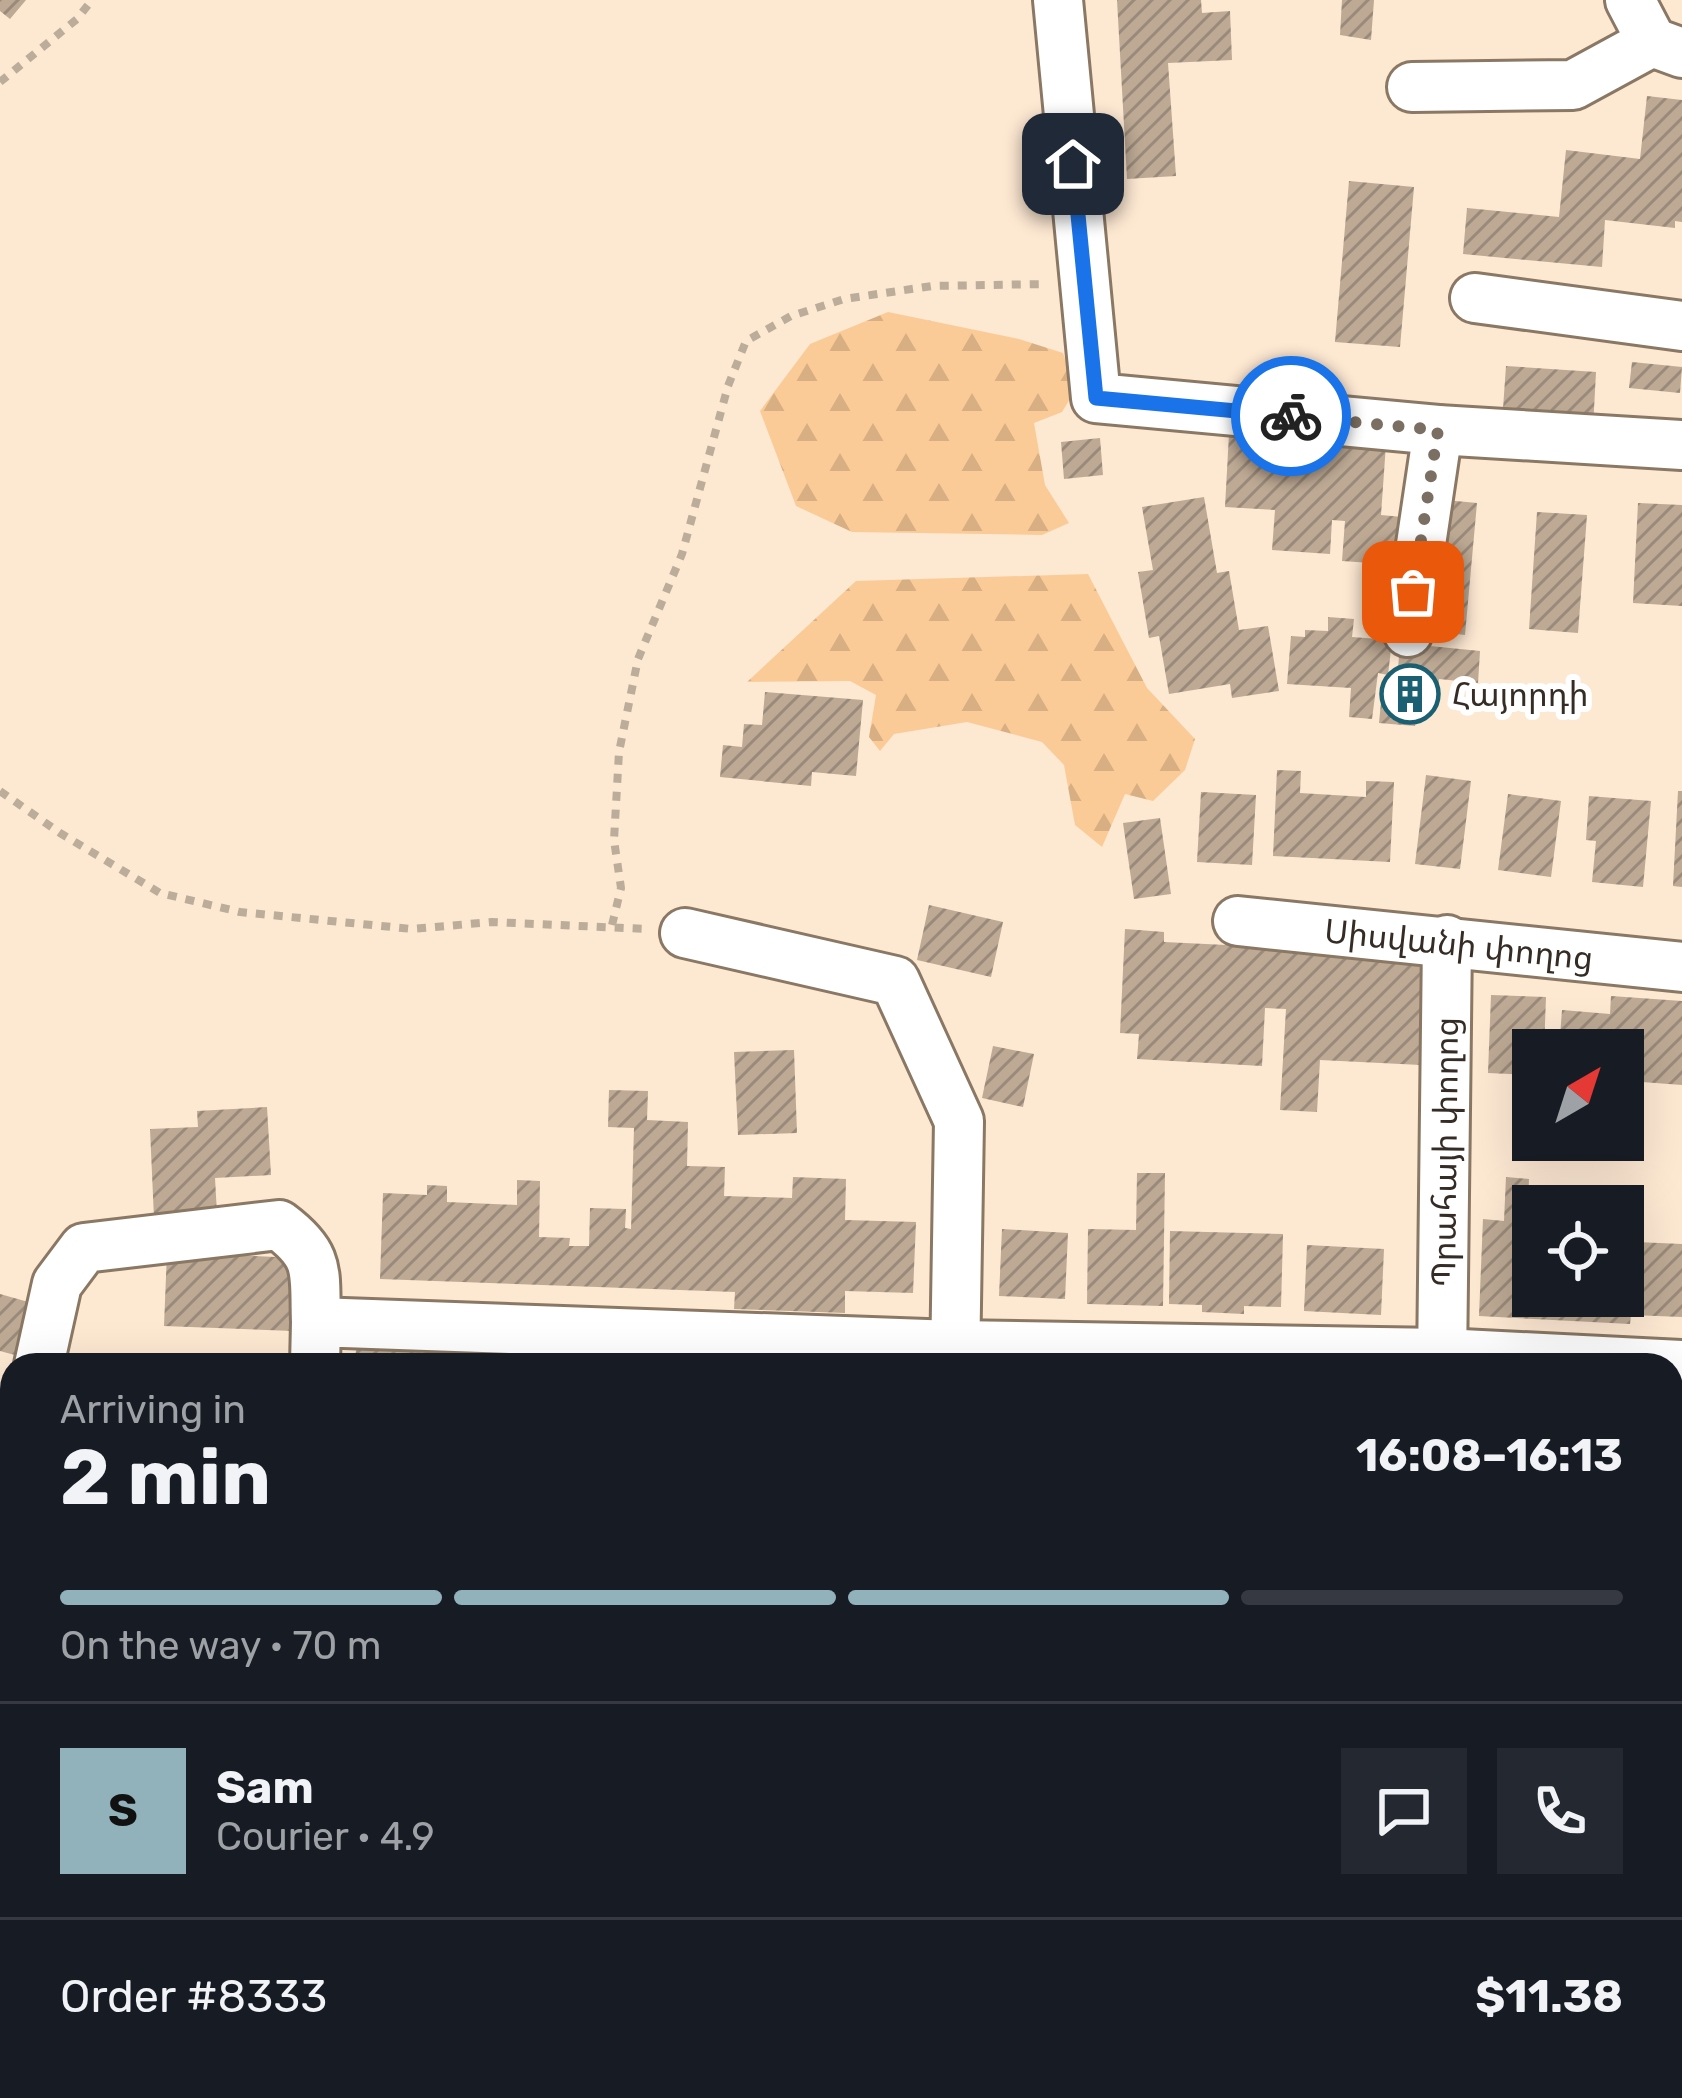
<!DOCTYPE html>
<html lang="en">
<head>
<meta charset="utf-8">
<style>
  :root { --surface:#171b24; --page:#242831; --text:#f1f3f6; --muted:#9ea1a6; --line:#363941; --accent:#91b1bb }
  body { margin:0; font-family:Rubik,"Noto Sans Armenian",sans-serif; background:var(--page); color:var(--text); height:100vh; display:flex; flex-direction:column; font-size:45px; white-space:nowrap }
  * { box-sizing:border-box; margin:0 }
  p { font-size:39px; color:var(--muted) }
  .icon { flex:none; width:66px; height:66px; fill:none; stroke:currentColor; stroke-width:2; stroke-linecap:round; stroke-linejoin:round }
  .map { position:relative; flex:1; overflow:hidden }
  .sheet { position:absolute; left:0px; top:1353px; width:1683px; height:747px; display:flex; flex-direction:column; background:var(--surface); border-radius:36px 36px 0 0; box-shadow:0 12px 48px #0002 }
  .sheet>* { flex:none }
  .needle { width:78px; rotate:39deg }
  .buttons { position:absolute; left:1512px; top:1029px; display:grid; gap:24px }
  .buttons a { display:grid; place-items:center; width:132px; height:132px; border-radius:0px; background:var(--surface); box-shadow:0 12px 48px #0002; font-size:60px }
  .pin { position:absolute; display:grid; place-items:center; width:102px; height:102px; color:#fff; margin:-51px; border-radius:24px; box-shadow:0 6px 18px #0006 }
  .courier { position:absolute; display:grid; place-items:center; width:120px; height:120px; margin:-60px; border:9px solid #1a73e8; border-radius:50%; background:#fff; color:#222; box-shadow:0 3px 15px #0007 }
  .headline em { font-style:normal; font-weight:700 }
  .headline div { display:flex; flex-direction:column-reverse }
  .headline { display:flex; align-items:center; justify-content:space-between; height:204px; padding:0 60px }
  h1 { font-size:78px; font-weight:700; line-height:90px }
  .bar { display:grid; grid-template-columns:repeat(4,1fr); gap:18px 12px; align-content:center; height:144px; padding:0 60px }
  .bar i { height:15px; border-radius:9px; background:var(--line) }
  .bar .on { background:var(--accent) }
  .bar p { grid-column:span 4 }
  .line { display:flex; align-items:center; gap:30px; padding:0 60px; border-top:3px solid var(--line) }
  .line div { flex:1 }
  .round { display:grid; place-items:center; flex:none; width:126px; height:126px; border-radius:0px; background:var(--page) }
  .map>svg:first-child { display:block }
  .forest { fill:url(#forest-firs) }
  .building { fill:url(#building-hatch) }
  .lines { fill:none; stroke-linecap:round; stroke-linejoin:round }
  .minor-casing { stroke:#8a7864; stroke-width:54 }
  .path { stroke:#bcac9a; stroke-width:8; stroke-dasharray:9 9; stroke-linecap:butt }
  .minor { stroke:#fff; stroke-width:48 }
  .done { stroke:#7b6e62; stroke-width:12; stroke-dasharray:0 21.6 }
  .route { stroke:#1a73e8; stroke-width:15 }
  .labels { text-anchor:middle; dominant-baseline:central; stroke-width:12; stroke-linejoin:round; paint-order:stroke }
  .poi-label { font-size:33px; fill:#352d25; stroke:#fff; text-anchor:start }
  .street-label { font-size:33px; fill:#352d25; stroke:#fff }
</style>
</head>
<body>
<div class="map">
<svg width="1682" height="2098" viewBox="0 0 1682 2098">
  <defs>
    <pattern id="forest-firs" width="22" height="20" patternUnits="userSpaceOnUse" patternTransform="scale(3)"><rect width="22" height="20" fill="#fbcb97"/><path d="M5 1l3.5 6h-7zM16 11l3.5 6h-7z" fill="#d8af82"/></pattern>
    <pattern id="building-hatch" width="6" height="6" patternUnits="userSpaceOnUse" patternTransform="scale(3)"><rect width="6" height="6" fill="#bda994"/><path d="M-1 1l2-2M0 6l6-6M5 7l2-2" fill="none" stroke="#9a8a79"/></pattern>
  </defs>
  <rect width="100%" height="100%" fill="#fde8d2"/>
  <path class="forest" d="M888 312 1019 339 1063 353 1076 389 1062 412 1034 423 1045 485 1069 523 1042 535 852 532 796 506 760 411 810 344Z
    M1088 574 1147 688 1195 739 1185 770 1153 801 1125 794 1102 847 1075 825 1064 765 1042 742 967 722 894 734 880 751 869 737 876 695 850 681 747 682 856 581Z"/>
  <path class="building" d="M0 0H26L10 19 0 11Z
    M1117 0H1201L1202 13 1230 11 1232 60 1168 63 1176 176 1127 179Z
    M1342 0H1374L1371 40 1340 35Z
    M1647 96 1682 100V222L1675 221V228L1605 220 1602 267 1463 254 1467 208 1559 217 1566 150 1640 159Z
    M1349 181 1414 187 1400 347 1335 342Z
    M1632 362 1682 367 1680 393 1629 388Z
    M1506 366 1596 372 1593 428 1502 423Z
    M1229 434 1386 444 1381 515 1402 517 1400 565 1342 561 1345 521 1332 520 1330 554 1272 550 1275 510 1225 507Z
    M1100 438 1103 475 1064 479 1061 442Z
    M1204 497 1217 573 1229 571 1239 630 1268 626 1279 691 1232 698 1230 684 1169 694 1159 636 1149 638 1138 572 1153 570 1142 507Z
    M1445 500 1477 503 1465 635 1439 632 1442 602 1436 601Z
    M1638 503 1682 505V606L1633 603Z
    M1537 512 1587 515 1578 633 1529 629Z
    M1328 617 1354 619 1352 637 1392 640 1388 675 1378 673 1372 719 1349 717 1351 688 1287 684 1291 636 1305 637V630L1328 631Z
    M1400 643 1480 651 1478 683 1439 679 1437 708 1418 706 1415 726 1379 723 1383 681 1397 682Z
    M765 692 863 700 856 776 812 772 811 786 720 777 723 745 742 747 744 724 762 725Z
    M1277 770 1301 771 1300 793 1366 797V781L1394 782 1390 862 1273 856Z
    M1426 775 1471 781 1460 869 1415 864Z
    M1678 791H1682V887L1673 886Z
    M1201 792 1256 795 1252 865 1197 862Z
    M1508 794 1561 801 1551 877 1498 870Z
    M1589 796 1651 801 1643 887 1592 882 1596 841 1586 840Z
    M1160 818 1171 894 1134 899 1123 823Z
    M929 905 1003 922 991 977 917 960Z
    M1125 929 1164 932V942L1226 945 1227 936 1259 938 1258 948 1277 949 1278 936 1427 955 1421 1065 1320 1060 1317 1112 1280 1110 1286 1009 1265 1008 1262 1066 1137 1059 1139 1034 1120 1033Z
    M1491 995 1546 997 1544 1050H1533V1075L1488 1073Z
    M1611 996 1682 1001V1085L1642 1082 1641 1097 1623 1095V1050H1559L1562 1010 1610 1014Z
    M993 1046 1034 1054 1023 1107 982 1098Z
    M794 1050 797 1133 738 1135 734 1052Z
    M609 1090 648 1091 647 1120 688 1122 687 1166 725 1167 724 1196 792 1198 793 1177 846 1179 845 1220 916 1222 913 1293 845 1291V1313L734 1309 735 1292 380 1279 383 1193 427 1195V1185L447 1186V1202L517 1205V1180L540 1181 539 1237 570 1238 569 1246H589L590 1208 626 1209 625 1228 631 1229 634 1128 608 1127Z
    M267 1107 271 1175 215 1178 217 1214 154 1218 150 1129 198 1127 197 1111Z
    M1137 1173H1165L1163 1306 1087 1304 1088 1229 1136 1230Z
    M1506 1177 1529 1179 1524 1285H1533V1296H1623V1255H1636V1242L1682 1244V1317L1631 1315 1630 1324 1479 1316 1483 1219 1504 1221Z
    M1002 1229 1068 1233 1065 1299 999 1296Z
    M1170 1231 1283 1234 1281 1307 1244 1306V1314L1202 1312V1305L1169 1304Z
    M1307 1245 1384 1249 1381 1315 1304 1311Z
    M167 1252 297 1258 293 1331 164 1326Z
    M0 1294 39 1305 26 1358 0 1351Z
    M357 1343 421 1351 419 1365H354Z
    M1671 1384H1682V1430H1671Z
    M1682 1467V1526L1671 1511V1475Z
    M1680 1629 1682 1684 1671 1693V1637Z
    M1682 1707V1764L1671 1752V1717Z
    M0 1832 12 1845V1907L0 1918Z
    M0 2035 12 2047V2086L0 2074 3 2052Z
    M14 2088H108L98 2098H24Z
    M193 2088H236L247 2098H183Z
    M334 2088H376L351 2098H338Z
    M1021 2088H1058L1071 2098H1013Z
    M1132 2088H1233L1244 2098H1143Z
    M1383 2088H1456L1467 2098H1394Z"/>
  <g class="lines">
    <defs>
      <g id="minor">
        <path d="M1058 0 1096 398 1438 430 1682 445"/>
        <path d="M1630 0 1652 42 1682 53"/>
        <path d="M1412 87 1573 85 1652 42"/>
        <path d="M1475 298 1682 326"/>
        <path d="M1408 632 1438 430"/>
        <path id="s1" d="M1238 921 1682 967"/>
        <path d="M685 933 895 981 959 1121 955 1365"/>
        <path d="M39 1365 57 1284 84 1248 279 1225C322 1257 314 1272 316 1322"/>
        <path d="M315 1365 316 1322 954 1345 1442 1353 1682 1365"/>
        <path id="s2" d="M1442 1365 1447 940"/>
        <path d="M0 1538 12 1484"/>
        <path d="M1671 1805 1682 1812"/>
        <path d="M0 2001 12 1991"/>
        <path d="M1671 2008 1682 1973"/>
        <path d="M720 2088 756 2098"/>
        <path d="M1335 2088 1346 2098"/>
        <path d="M433 2098 464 2088"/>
      </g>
    </defs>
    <use href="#minor" class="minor-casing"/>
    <path class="path" d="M0 82 77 19 92 0
      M0 791 60 833 160 893 240 912 412 929 492 922 647 929
      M612 925 621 888 614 840 619 752 638 659 682 554 728 386 746 341 791 316 844 299 932 286 1046 284"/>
    <use href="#minor" class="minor"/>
  </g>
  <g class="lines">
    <path class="done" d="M1291 416 1438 430 1413 592"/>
    <path class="route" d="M1073 164 1096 398 1291 416"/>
  </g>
  <defs>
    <symbol id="building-ring" viewBox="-11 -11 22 22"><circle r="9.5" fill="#fff" stroke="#1b6072" stroke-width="1.5"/><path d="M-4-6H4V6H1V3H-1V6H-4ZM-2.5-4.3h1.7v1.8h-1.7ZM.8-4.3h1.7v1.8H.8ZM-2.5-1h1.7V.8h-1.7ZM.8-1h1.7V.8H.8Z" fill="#1b6072"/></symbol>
  </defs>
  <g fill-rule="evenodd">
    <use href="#building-ring" x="1377" y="661" width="66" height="66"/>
  </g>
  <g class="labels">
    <g class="poi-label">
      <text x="1452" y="694">Հայորդի</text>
    </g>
    <g class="street-label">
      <text stroke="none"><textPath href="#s1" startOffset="222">Սիսվանի փողոց</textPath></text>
      <text stroke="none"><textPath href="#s2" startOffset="213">Պրահայի փողոց</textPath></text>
    </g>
  </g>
</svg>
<div class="buttons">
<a><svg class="needle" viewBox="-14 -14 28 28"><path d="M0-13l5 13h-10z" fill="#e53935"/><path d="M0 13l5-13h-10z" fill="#9ea1a6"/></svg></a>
<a><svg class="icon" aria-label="locate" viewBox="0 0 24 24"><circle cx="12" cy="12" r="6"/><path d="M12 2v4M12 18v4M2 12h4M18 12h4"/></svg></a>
</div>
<div class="pin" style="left:1413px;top:592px;background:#ea580c"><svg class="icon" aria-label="bag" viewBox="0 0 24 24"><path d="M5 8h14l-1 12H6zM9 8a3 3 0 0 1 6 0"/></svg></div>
<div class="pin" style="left:1073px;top:164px;background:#1f2937"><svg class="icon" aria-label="home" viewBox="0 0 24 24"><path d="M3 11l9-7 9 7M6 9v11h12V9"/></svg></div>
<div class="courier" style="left:1291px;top:416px"><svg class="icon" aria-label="bike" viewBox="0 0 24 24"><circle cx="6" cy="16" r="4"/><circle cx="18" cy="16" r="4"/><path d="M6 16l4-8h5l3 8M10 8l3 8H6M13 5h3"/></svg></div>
<section class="sheet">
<div class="headline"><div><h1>2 min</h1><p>Arriving in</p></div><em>16:08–16:13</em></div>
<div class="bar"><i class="on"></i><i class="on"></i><i class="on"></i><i></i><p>On the way · 70 m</p></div>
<div class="line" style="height:216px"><b class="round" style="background:var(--accent);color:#111">S</b><div><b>Sam</b><p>Courier · 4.9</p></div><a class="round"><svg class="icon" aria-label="chat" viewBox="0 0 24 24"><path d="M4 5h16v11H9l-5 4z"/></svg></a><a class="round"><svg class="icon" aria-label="phone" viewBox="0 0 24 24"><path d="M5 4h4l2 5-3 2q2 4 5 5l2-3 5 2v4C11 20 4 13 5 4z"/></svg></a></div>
<div class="line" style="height:156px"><div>Order #8333</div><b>$11.38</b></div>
</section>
</div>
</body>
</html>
